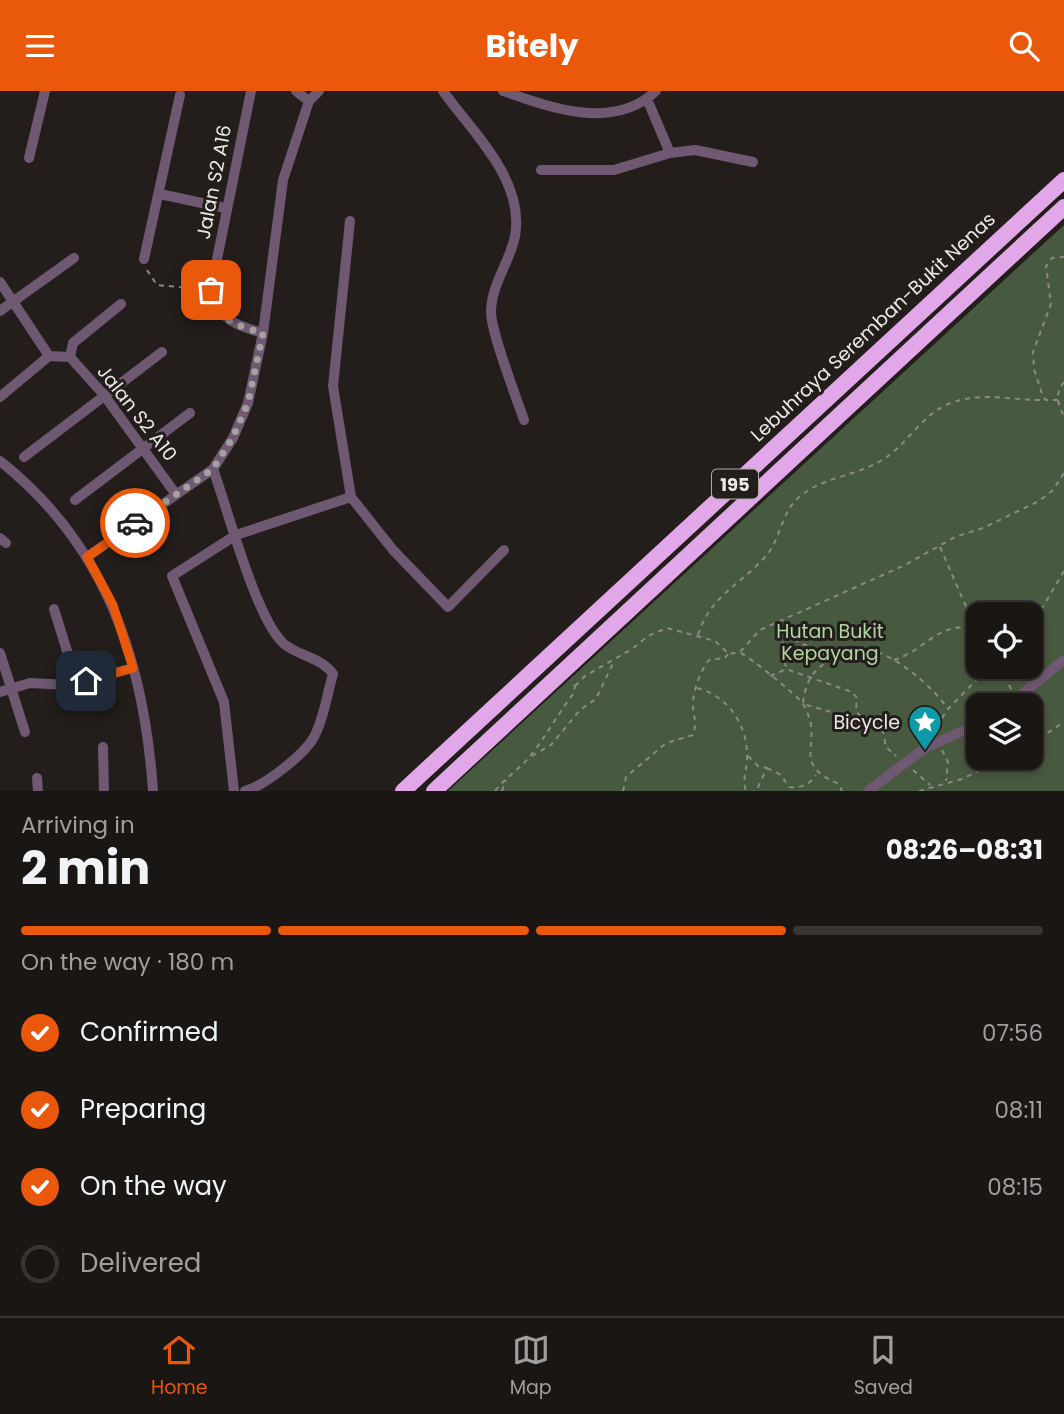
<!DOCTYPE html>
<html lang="en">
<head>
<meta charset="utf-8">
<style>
  :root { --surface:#1a1614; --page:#272322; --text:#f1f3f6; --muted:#9f9fa0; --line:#383534; --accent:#ea580c }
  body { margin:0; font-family:Poppins,sans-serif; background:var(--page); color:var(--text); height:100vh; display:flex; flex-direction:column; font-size:26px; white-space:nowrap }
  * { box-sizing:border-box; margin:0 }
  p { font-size:23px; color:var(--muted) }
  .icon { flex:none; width:38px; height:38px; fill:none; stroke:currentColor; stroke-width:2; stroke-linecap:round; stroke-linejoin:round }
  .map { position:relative; height:700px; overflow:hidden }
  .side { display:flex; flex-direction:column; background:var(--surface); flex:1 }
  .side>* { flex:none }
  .fabs { position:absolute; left:966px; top:511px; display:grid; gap:14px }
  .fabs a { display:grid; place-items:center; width:77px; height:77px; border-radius:14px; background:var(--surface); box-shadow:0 4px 10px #0003,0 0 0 2px var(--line); font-size:35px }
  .pin { position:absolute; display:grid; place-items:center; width:60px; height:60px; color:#fff; margin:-30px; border-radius:14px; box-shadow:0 4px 10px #0006 }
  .courier { position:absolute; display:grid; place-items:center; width:70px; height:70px; margin:-35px; border:5px solid #ea580c; border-radius:50%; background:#fff; color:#222; box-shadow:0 2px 9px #0007 }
  .headline em { font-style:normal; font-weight:700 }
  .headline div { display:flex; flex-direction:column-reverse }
  .headline { display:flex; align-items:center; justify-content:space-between; height:119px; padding:0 21px }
  h1 { font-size:46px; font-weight:700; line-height:52px }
  .bar { display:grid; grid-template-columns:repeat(4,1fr); gap:10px 7px; align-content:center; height:84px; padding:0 21px }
  .bar i { height:9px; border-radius:5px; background:var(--line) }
  .bar .on { background:var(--accent) }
  .bar p { grid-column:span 4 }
  ol { padding:0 21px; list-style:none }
  li { display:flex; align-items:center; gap:21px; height:77px }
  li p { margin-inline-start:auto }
  li .icon { padding:7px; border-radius:50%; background:var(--accent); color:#fff; stroke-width:4 }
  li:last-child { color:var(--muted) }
  li i { width:38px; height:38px; border:4px solid var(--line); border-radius:50% }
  header { display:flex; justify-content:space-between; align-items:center; height:91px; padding:0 21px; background:var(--accent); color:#fff; font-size:32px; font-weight:700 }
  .tab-bar { display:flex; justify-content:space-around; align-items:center; height:98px; border-top:2px solid var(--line); background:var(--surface); font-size:19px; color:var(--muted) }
  .tab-bar a { display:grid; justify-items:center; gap:4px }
  .tab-bar .on { color:var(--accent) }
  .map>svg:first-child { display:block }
  .forest { fill:#475a3f; fill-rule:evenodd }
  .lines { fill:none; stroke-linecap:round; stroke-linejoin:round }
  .path { stroke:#8c8885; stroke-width:2; stroke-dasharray:5 5; stroke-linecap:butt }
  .minor { stroke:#6f5872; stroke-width:10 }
  .highway { stroke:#e2a7e8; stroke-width:16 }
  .done { stroke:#a5a19f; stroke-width:7; stroke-dasharray:0 12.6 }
  .route { stroke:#ea580c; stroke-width:9 }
  .labels { text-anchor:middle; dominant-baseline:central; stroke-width:6; stroke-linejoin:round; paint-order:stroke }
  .shield { fill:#231e1b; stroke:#afaba9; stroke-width:2 }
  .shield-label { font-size:18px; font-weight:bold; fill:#ebe8e6 }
  .street-label { font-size:19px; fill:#ebe8e6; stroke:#231e1b }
  .park-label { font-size:19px; fill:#b1d5a2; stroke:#231e1b }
  .poi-label { font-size:19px; fill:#ebe8e6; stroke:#231e1b; text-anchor:end }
</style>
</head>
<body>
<header><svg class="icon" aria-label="menu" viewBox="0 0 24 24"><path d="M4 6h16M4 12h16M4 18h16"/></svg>Bitely<svg class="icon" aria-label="search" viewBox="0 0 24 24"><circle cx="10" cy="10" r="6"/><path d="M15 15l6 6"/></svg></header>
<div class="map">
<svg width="1064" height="700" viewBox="0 0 1064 700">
  <rect width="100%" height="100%" fill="#231e1b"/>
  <path class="forest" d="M1064 134V700H448ZM978 523H1031V576H978ZM978 614H1031V667H978Z"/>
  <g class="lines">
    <path class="path" d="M147 179 157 194 200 198
      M1064 291C1054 304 1058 312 1064 326
      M1058 309H1046L1043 306 1034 278 1033 261 1051 213 1046 175 1052 167 1064 166
      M940 456 978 543
      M780 531 786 578 852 601 857 607 856 620C870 638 886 629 885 655L896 665
      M1031 536 1064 480
      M698 544C711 502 744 493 769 461 780 446 783 421 796 409 819 386 855 386 882 369 907 354 920 326 946 314 979 299 1012 310 1046 309
      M785 544 833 568C844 566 861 557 870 559 896 564 934 597 948 618
      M741 562C752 568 797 604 803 613 827 653 787 671 839 693L842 700
      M832 568C813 578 805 591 803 613L863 630
      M894 569C925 559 939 531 972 537
      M1000 576 1012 600
      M770 585 784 579
      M575 595 585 585 632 558 648 545 667 537 715 550 729 563 740 561 760 539 905 474 955 446 983 437 1039 410 1053 399 1064 382
      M697 597C729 605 748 635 747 667 747 679 742 688 746 700
      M931 644 948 618 989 576
      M1031 653 1064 631
      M942 659 948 671 946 690
      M532 665 551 654 580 619 596 608 614 570
      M748 665 758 675 767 677 758 696 753 700
      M767 677 781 684 789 696C801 697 809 694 816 684
      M913 679 930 694
      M495 700C506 686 520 678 531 664 546 645 558 623 573 603L575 595 571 589
      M502 700 506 689
      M623 700 626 686 666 652 693 644C698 628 692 625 693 611 694 597 701 579 709 569L725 567 728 563
      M919 700 962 688 1005 667"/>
    <path class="minor" d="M251 0 210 203C221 229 237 235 263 242
      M296 0 309 10
      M443 0C473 42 525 89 515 145 510 171 491 194 491 221 491 241 516 306 524 329
      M503 0C551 17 614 40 656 0
      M647 8 670 62
      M29 67 45 0
      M541 79H614L670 62 695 59 753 71
      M160 103 225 117
      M350 130 333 295 351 406 393 459 448 516 504 459
      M144 168 180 4
      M0 191 49 265
      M0 220 74 167
      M49 265 70 266 104 304 175 402
      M70 266 73 252 121 213
      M0 306 49 265
      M24 366 162 261
      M0 370C106 454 144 569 153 700
      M213 378C228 419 255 525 283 552 297 565 321 566 333 583 327 603 324 628 314 646 304 664 264 695 245 700
      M75 409 190 322
      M0 447 6 452
      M87 466 213 378 233 347 248 312 263 242 283 89 309 10 319 0
      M54 518 77 592
      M0 562 25 641
      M86 590 93 613
      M0 601 30 592 69 594 133 577
      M1008 614 1064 569
      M103 656 104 700
      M37 687 38 700
      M234 700 224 611 172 485 236 444 351 406
      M868 700 925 657 978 633"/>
    <path class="highway" d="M403 700 1064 89
      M434 700 1064 116"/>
  </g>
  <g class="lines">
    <path class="done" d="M135 432 213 378 233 346 248 312 263 242C241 236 209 227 211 199"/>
    <path class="route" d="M86 590 133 577 113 514 87 466 135 432"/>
  </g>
  <defs>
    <symbol id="sight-pin" viewBox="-11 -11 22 30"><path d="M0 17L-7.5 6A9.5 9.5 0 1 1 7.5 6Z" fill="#0f9aa8" stroke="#231e1b"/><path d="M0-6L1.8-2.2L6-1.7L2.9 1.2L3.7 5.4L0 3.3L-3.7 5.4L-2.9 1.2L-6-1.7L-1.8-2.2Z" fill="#fff"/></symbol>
  </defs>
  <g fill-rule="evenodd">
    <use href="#sight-pin" x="906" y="612" width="38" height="52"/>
  </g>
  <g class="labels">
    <rect class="shield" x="712" y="378.5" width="46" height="29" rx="5"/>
    <g class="shield-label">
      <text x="735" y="393">195</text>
    </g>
    <g class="street-label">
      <text transform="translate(214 91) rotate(-79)">Jalan S2 A16</text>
      <text transform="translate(873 236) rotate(-43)">Lebuhraya Seremban-Bukit Nenas</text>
      <text transform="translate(137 322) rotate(52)">Jalan S2 A10</text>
    </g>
    <g class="park-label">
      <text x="830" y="540">Hutan Bukit<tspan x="830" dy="22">Kepayang</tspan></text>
    </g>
    <g class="poi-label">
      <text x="900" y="631">Bicycle</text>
    </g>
  </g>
</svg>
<div class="fabs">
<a><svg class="icon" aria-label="locate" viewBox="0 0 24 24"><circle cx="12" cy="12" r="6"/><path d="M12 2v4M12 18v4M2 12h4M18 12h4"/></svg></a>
<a><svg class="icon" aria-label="layers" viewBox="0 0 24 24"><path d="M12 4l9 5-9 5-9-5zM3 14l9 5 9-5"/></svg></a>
</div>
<div class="pin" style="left:211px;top:199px;background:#ea580c"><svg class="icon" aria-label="bag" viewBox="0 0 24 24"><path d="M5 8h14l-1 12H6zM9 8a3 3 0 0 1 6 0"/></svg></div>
<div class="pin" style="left:86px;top:590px;background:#1f2937"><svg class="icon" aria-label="home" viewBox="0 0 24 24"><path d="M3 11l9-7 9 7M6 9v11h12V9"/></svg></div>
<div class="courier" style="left:135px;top:432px"><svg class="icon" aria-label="car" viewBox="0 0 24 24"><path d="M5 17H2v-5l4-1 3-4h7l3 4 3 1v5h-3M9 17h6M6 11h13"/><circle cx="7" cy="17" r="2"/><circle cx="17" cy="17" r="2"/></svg></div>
</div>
<section class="side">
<div class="headline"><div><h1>2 min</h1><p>Arriving in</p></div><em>08:26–08:31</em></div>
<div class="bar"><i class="on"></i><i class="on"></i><i class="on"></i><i></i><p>On the way · 180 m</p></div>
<ol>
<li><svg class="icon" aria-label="check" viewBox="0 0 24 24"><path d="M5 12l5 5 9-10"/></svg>Confirmed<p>07:56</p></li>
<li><svg class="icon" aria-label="check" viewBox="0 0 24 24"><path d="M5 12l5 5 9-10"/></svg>Preparing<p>08:11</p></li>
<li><svg class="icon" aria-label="check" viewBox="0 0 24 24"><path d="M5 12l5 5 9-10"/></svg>On the way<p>08:15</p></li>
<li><i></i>Delivered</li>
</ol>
</section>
<nav class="tab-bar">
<a class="on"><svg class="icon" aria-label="home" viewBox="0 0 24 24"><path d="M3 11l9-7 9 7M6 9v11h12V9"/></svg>Home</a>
<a><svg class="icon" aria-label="map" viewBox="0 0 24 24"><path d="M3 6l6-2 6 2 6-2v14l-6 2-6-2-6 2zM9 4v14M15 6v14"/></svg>Map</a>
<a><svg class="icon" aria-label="saved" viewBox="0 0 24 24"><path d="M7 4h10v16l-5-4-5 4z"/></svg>Saved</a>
</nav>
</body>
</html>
